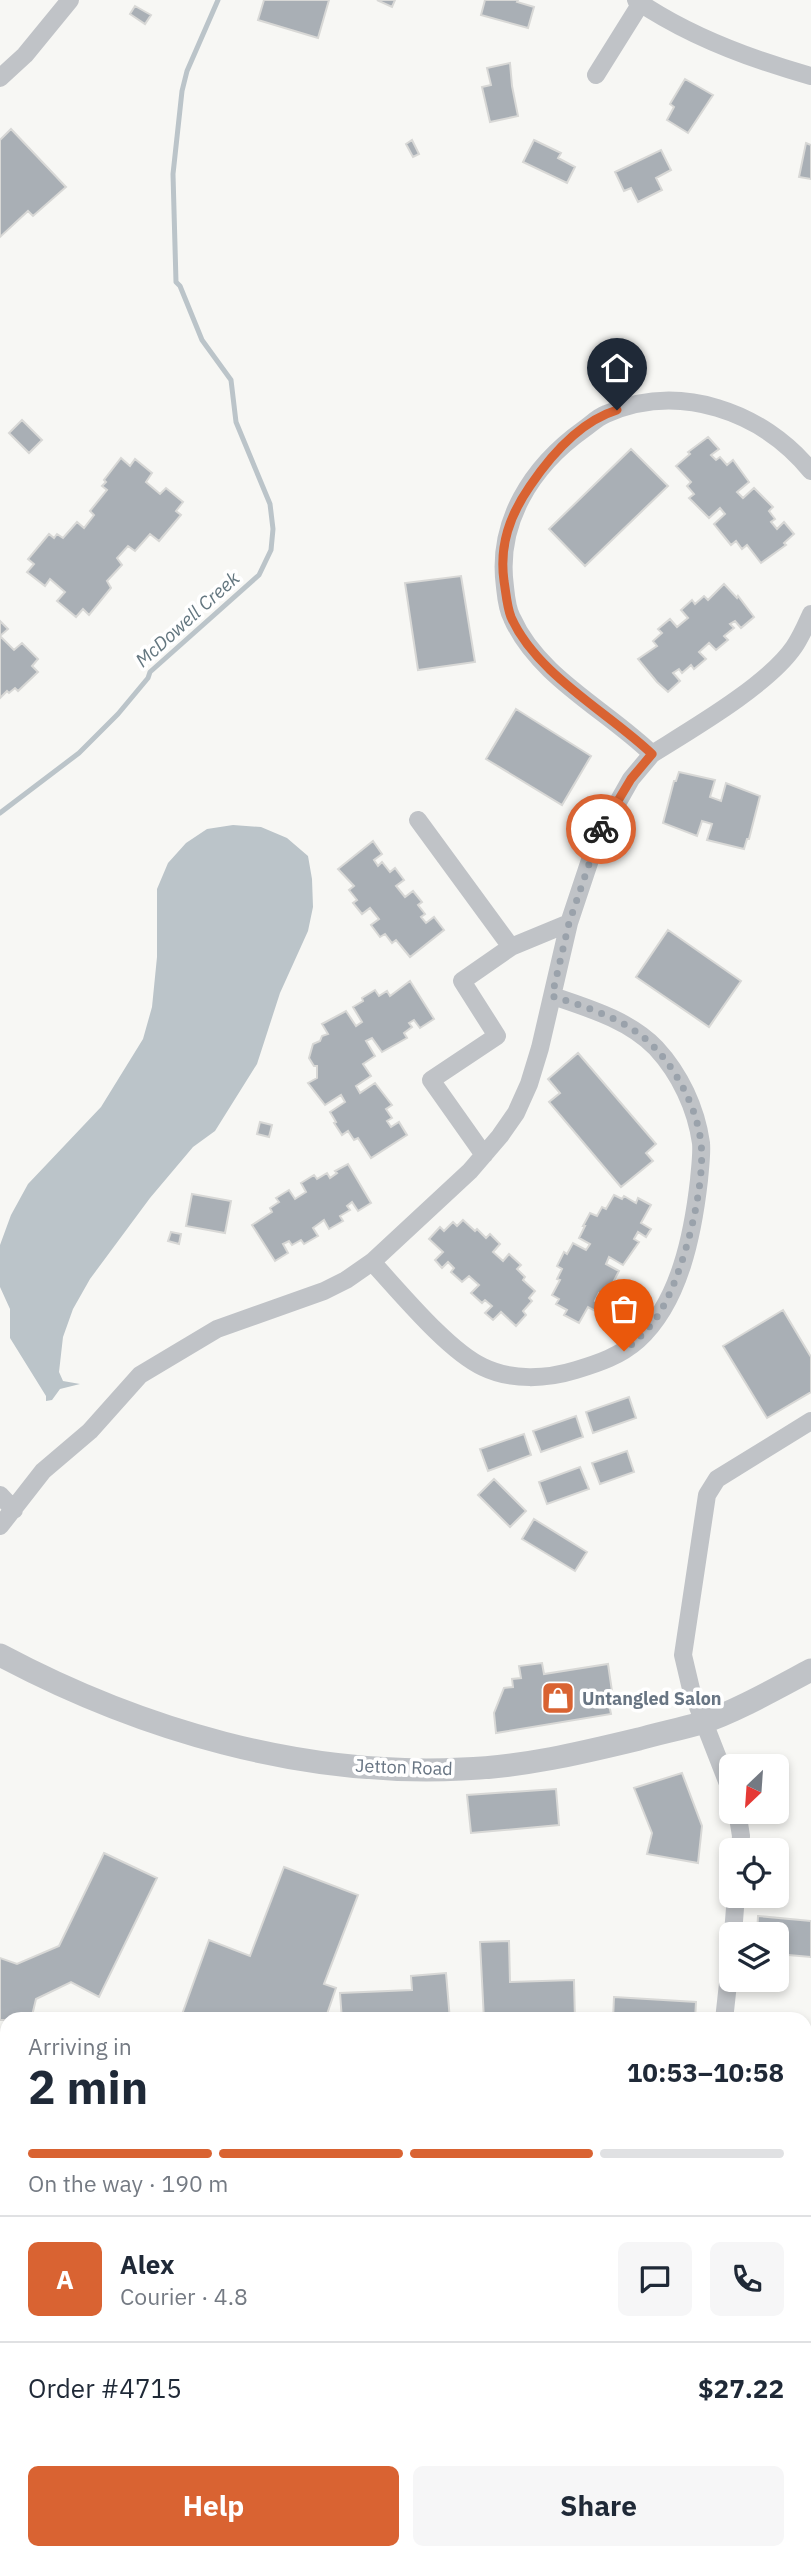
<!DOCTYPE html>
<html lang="en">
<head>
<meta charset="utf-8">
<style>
  :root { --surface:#fff; --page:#f6f6f7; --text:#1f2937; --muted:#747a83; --line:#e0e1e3; --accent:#d96332 }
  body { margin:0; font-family:"IBM Plex Sans",sans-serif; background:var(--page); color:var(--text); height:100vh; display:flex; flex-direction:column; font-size:26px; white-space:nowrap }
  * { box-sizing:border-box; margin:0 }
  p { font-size:23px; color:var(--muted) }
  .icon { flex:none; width:38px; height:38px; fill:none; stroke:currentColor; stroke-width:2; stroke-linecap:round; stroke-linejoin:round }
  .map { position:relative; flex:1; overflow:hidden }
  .sheet { position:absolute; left:0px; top:2012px; width:812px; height:548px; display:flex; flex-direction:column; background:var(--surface); border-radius:21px 21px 0 0; box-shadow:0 4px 10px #0003 }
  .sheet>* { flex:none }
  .needle { width:46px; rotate:205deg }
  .fabs { position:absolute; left:719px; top:1754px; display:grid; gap:14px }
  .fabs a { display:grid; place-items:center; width:70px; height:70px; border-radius:10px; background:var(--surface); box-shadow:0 4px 10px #0003; font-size:35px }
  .pin { position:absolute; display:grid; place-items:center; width:60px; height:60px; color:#fff; margin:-72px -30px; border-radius:50% 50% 50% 0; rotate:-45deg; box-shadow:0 0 7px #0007 }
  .pin .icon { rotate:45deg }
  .courier { position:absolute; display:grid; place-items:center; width:70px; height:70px; margin:-35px; border:5px solid #d96332; border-radius:50%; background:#fff; color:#222; box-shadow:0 2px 9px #0007 }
  .headline em { font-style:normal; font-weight:800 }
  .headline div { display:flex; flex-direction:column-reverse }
  .headline { display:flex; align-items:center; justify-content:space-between; height:119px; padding:0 28px }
  h1 { font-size:46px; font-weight:800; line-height:52px }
  .bar { display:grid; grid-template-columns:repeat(4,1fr); gap:10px 7px; align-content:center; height:84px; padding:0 28px }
  .bar i { height:9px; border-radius:5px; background:var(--line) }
  .bar .on { background:var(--accent) }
  .bar p { grid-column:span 4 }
  .line { display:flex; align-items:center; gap:18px; padding:0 28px; border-top:2px solid var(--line) }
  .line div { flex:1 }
  .round { display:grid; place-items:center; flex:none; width:74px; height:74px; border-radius:10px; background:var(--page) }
  .action { display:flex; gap:14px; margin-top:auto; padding:14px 28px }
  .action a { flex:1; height:80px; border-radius:10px; background:var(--accent); color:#fff; font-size:28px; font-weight:800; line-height:80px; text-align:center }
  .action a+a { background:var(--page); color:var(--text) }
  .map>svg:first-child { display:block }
  .water { fill:#bbc4c9 }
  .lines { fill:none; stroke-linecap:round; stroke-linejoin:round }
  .stream { stroke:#bbc4c9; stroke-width:5 }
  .building { fill:#a9afb5; stroke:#d8d8d6; stroke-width:2 }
  .minor { stroke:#c0c3c7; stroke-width:18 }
  .tertiary { stroke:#c0c3c7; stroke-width:23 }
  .secondary { stroke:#d5d8dc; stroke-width:26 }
  .done { stroke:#9aa2ab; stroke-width:7; stroke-dasharray:0 12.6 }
  .route { stroke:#d96332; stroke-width:9 }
  .labels { text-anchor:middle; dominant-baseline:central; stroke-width:7; stroke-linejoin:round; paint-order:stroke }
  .poi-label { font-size:18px; font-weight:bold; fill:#687583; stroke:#fff; text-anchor:start }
  .street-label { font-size:18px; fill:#687583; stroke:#fff }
  .water-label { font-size:19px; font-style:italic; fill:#63767f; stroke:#fff }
</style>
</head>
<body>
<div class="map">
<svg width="811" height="2559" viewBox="0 0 811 2559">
  <rect width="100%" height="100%" fill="#f7f7f4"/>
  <path class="water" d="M233 825 261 827 287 838 308 856 312 879 313 907 308 931 280 993 257 1064 215 1131 193 1147 150 1198 90 1279 73 1309 63 1337 59 1372 63 1381 80 1384 60 1389 52 1400 46 1401V1396L10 1338V1309L0 1287V1245L11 1215 28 1184 101 1107 143 1039 152 1007 157 957V889L168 863 186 843 207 829Z"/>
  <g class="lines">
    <path class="stream" d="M0 813 79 753 118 714 148 678 150 672 259 575 271 550 273 529 270 504 236 422 231 380 202 340 180 286 176 282 173 174 182 91 187 71 218 0"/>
  </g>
  <path class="building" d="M264 0H329L318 38 258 20Z
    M377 0H395L392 7Z
    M485 0H518L517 2 534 7 528 28 481 15Z
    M135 6 151 15 145 24 130 14Z
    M510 63 512 86 518 116 490 122 482 87 491 85 487 68Z
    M685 79 713 95 688 133 667 120 674 107 670 104Z
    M11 129 66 187 33 216 28 211 0 237V140Z
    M412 140 419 154 413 157 406 144Z
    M534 140 561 153 558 158 575 167 567 183 523 162Z
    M806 143 811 145V179L799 177Z
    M661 150 671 170 656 178 662 190 638 202 631 188 624 191 615 172Z
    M22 420 42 440 29 453 9 433Z
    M708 437 719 449 711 455 716 460 720 457 727 465 733 460 749 482 737 492 743 498 754 488 773 507 769 511 775 519 771 522 777 529 784 522 794 534 784 543 786 545 761 563 747 545 742 549 736 541 731 545 722 534 714 524 725 514 720 508 709 518 689 498 694 494 687 486 691 482 676 466 690 454 688 452Z
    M631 449 668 486 585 566 549 529Z
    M121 458 130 466 135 459 152 473 146 482 160 494 166 488 183 502 176 511 181 515 159 541 150 534 135 551 128 546 117 558 122 565 107 581 111 588 89 615 83 609 76 617 57 601 65 592 50 579 45 586 27 572 34 564 28 559 49 534 54 538 57 534 63 538 77 522 84 528 94 515 90 511 107 490 102 486 106 482 104 480Z
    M461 576 475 662 418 670 405 583Z
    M724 584 737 598 738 596 754 617 741 628 735 621 730 624 734 628 724 636 728 640 716 650 709 643 699 652 706 659 694 669 691 665 682 673 679 669 673 673 680 681 668 692 657 682 638 659 657 646 653 641 662 633 658 629 670 619 677 627 688 618 681 610 692 600 695 604 704 596 708 600Z
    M0 621 8 629 0 636 14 650 22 643 38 659 32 666 38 672 18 691 15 688 9 693 7 691 0 698Z
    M516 709 591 756 562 805 486 759Z
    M679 772 715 780 710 797 721 801 726 783 760 796 749 839H747L744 849 707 840 712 824 702 821 697 836 663 823 674 781H676Z
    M373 841 382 854 374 860 378 866 382 862 390 872 395 868 404 880 396 886 405 897 413 891 422 902 418 905 425 914 421 917 426 923 434 917 444 930 410 957 396 940 392 943 385 934 380 937 371 925 379 919 370 908 362 914 353 903 357 900 349 890 354 886 338 869Z
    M668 930 741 981 709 1027 636 977Z
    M410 981 434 1019 420 1028 414 1020 409 1023 412 1027 404 1033 407 1038 382 1052 372 1038 366 1041 375 1056 363 1064 371 1076 356 1086 360 1093 375 1083 392 1105 386 1109 392 1118 387 1121 391 1127 399 1122 407 1135 371 1158 358 1138 354 1140 348 1131 342 1135 334 1123 336 1122 330 1112 345 1102 341 1095 325 1105 308 1083 317 1078V1066H314L309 1058 313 1044 320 1041 322 1036 328 1034 322 1024 346 1011 356 1026 362 1022 353 1007 363 1001 362 998 375 990 379 996 387 991 390 996Z
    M578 1053 656 1144 646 1153 653 1161 621 1187 549 1102 560 1093 548 1079Z
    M260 1122 272 1125 269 1137 257 1134Z
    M348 1164 371 1203 358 1211 352 1202 347 1206 350 1210 340 1216 343 1221 329 1229 324 1220 313 1228 318 1236 304 1244 301 1240 292 1245 289 1241 283 1244 288 1253 275 1261 252 1225 272 1212 270 1208 279 1202 276 1198 289 1190 295 1199 306 1192 301 1183 314 1175 317 1179 327 1173 330 1178 337 1173 335 1171Z
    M192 1194 231 1201 225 1233 186 1226Z
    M614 1195 622 1199 624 1196 636 1203 638 1198 651 1205 641 1223 651 1229 646 1237 638 1232 634 1239 639 1242 623 1265 609 1257 606 1264 619 1271 606 1296 599 1293 595 1301 603 1306 599 1313 588 1307 579 1323 564 1315 567 1310 556 1304 559 1299 552 1295 560 1280 557 1279 562 1269 557 1266 564 1252 567 1254 573 1243 586 1250 590 1244 579 1238 585 1226H583L590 1213 597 1216 602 1207 606 1209Z
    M463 1220 475 1231 477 1229 486 1238 490 1234 500 1244 493 1252 503 1261 509 1254 521 1265 517 1269 525 1277 523 1280 535 1291 529 1298 532 1301 523 1311 526 1315 516 1326 501 1312 493 1320 485 1313 492 1306 485 1300 482 1303 471 1293 479 1285 469 1276 462 1282 451 1272 454 1268 448 1262 442 1268 435 1260 443 1252 429 1239 440 1227 444 1231 453 1222 457 1226Z
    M171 1232 181 1234 179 1244 168 1241Z
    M783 1310 811 1357V1392L767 1418 723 1346Z
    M629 1397 636 1418 593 1433 586 1412Z
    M576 1416 583 1437 541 1452 533 1431Z
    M524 1434 531 1455 488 1471 480 1449Z
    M627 1451 634 1472 600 1484 592 1463Z
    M580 1467 589 1489 547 1504 539 1482Z
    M494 1479 526 1511 510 1527 478 1495Z
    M534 1519 587 1552 575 1571 522 1539Z
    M542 1663 544 1674 608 1664 613 1698 608 1699 611 1714 496 1733 494 1713 504 1688 513 1687 512 1679 521 1678 519 1666Z
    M682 1773 702 1826 698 1863 647 1854 652 1833 634 1788Z
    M556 1789 559 1825 471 1833 467 1795Z
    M104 1853 157 1878 99 1997 71 1982 36 1999 31 2020H0V1958L17 1964 59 1946Z
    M284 1867 358 1895 324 1984 336 1988 325 2020H180L209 1940 250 1956Z
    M758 1916 811 1921V1957L777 1954V1934H757Z
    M509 1941 510 1982 574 1980 575 2020H484L480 1942Z
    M446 1973 450 2020H342L340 1993 412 1990 411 1976Z
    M614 1997 696 2002 695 2020H613Z
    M0 2128 7 2130V2176L0 2181Z"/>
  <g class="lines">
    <path class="minor" d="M636 0C688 36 750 59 811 76
      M596 75 641 3
      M0 78 25 55 70 0
      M811 471C762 411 679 382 606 414 598 417 591 424 584 429 532 466 496 522 505 587 506 597 507 609 512 618 538 677 607 710 652 754 692 729 768 685 794 647 801 637 806 625 811 614
      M418 820 511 947 462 981 497 1036 431 1080 484 1155
      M511 947 569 923
      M372 1262C399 1291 448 1351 483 1367 512 1381 547 1379 576 1370 599 1363 620 1356 638 1340 680 1302 693 1233 699 1180 700 1168 702 1154 701 1143 696 1108 680 1074 656 1048 629 1020 588 1008 553 996
      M0 1495 14 1510
      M0 1526 43 1471 90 1431 140 1375 217 1329 324 1291 346 1280 372 1262 470 1171 500 1136 516 1113 529 1084 540 1048 569 923 597 839 631 779 652 754
      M732 1794 691 1689 683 1655 707 1495 717 1479 811 1421
      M737 1811 741 1836 740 1850
      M733 1934 736 1895
      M724 2020 732 1947
      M805 2365 811 2354
      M465 2553 481 2559
      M664 2559 668 2553"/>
    <path class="tertiary" d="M0 1655C141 1730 302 1777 462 1769 523 1767 581 1753 639 1739 660 1733 681 1729 701 1723 735 1712 779 1687 811 1670"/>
    <path class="secondary" d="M0 2057 7 2058
      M805 2080H811
      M0 2090 7 2091
      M805 2113H811"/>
  </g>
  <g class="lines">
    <path class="done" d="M601 829 569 923 552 996C588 1008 630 1020 656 1049 679 1074 697 1109 701 1143 706 1187 682 1280 657 1317 648 1330 636 1341 624 1351"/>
    <path class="route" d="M601 829 631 779 652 754C608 712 536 674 511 617 507 607 506 593 504 581 499 545 510 515 530 486 551 455 581 421 617 410"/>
  </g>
  <defs>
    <symbol id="shop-square" viewBox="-11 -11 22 22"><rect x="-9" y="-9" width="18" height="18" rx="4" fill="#d96332" stroke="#fff"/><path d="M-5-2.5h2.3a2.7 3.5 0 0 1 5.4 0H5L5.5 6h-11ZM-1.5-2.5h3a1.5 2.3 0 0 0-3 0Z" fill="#fff"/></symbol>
  </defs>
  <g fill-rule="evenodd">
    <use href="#shop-square" x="539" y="1679" width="38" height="38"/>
  </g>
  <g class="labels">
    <g class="poi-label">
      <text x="582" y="1698">Untangled Salon</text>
    </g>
    <g class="street-label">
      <text transform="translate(404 1767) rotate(2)">Jetton Road</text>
    </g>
    <g class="water-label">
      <text transform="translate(187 619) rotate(-42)">McDowell Creek</text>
    </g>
  </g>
</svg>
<div class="fabs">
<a><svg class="needle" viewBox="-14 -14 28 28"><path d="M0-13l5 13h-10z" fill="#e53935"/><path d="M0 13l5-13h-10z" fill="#747a83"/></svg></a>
<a><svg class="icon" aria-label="locate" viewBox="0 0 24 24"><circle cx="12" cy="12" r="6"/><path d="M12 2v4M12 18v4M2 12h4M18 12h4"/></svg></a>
<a><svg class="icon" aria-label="layers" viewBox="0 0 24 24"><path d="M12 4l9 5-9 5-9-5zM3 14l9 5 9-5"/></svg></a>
</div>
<div class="pin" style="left:624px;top:1351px;background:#ea580c"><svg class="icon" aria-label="bag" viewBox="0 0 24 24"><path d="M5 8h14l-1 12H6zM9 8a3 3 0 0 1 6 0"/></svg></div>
<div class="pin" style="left:617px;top:410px;background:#1f2937"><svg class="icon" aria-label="home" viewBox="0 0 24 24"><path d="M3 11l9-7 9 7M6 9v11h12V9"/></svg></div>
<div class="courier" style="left:601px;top:829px"><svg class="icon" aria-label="bike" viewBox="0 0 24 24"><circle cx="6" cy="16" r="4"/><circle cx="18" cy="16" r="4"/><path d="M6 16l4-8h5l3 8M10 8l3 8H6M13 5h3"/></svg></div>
<section class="sheet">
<div class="headline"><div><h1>2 min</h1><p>Arriving in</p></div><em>10:53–10:58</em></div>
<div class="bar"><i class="on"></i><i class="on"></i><i class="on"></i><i></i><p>On the way · 190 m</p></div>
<div class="line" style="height:126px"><b class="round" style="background:var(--accent);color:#fff">A</b><div><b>Alex</b><p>Courier · 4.8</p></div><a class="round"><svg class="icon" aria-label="chat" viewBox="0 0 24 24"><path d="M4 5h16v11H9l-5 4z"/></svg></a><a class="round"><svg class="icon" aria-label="phone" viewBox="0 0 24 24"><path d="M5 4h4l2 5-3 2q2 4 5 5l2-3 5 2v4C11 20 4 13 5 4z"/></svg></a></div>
<div class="line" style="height:91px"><div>Order #4715</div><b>$27.22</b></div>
<div class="action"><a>Help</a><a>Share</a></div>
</section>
</div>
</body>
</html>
